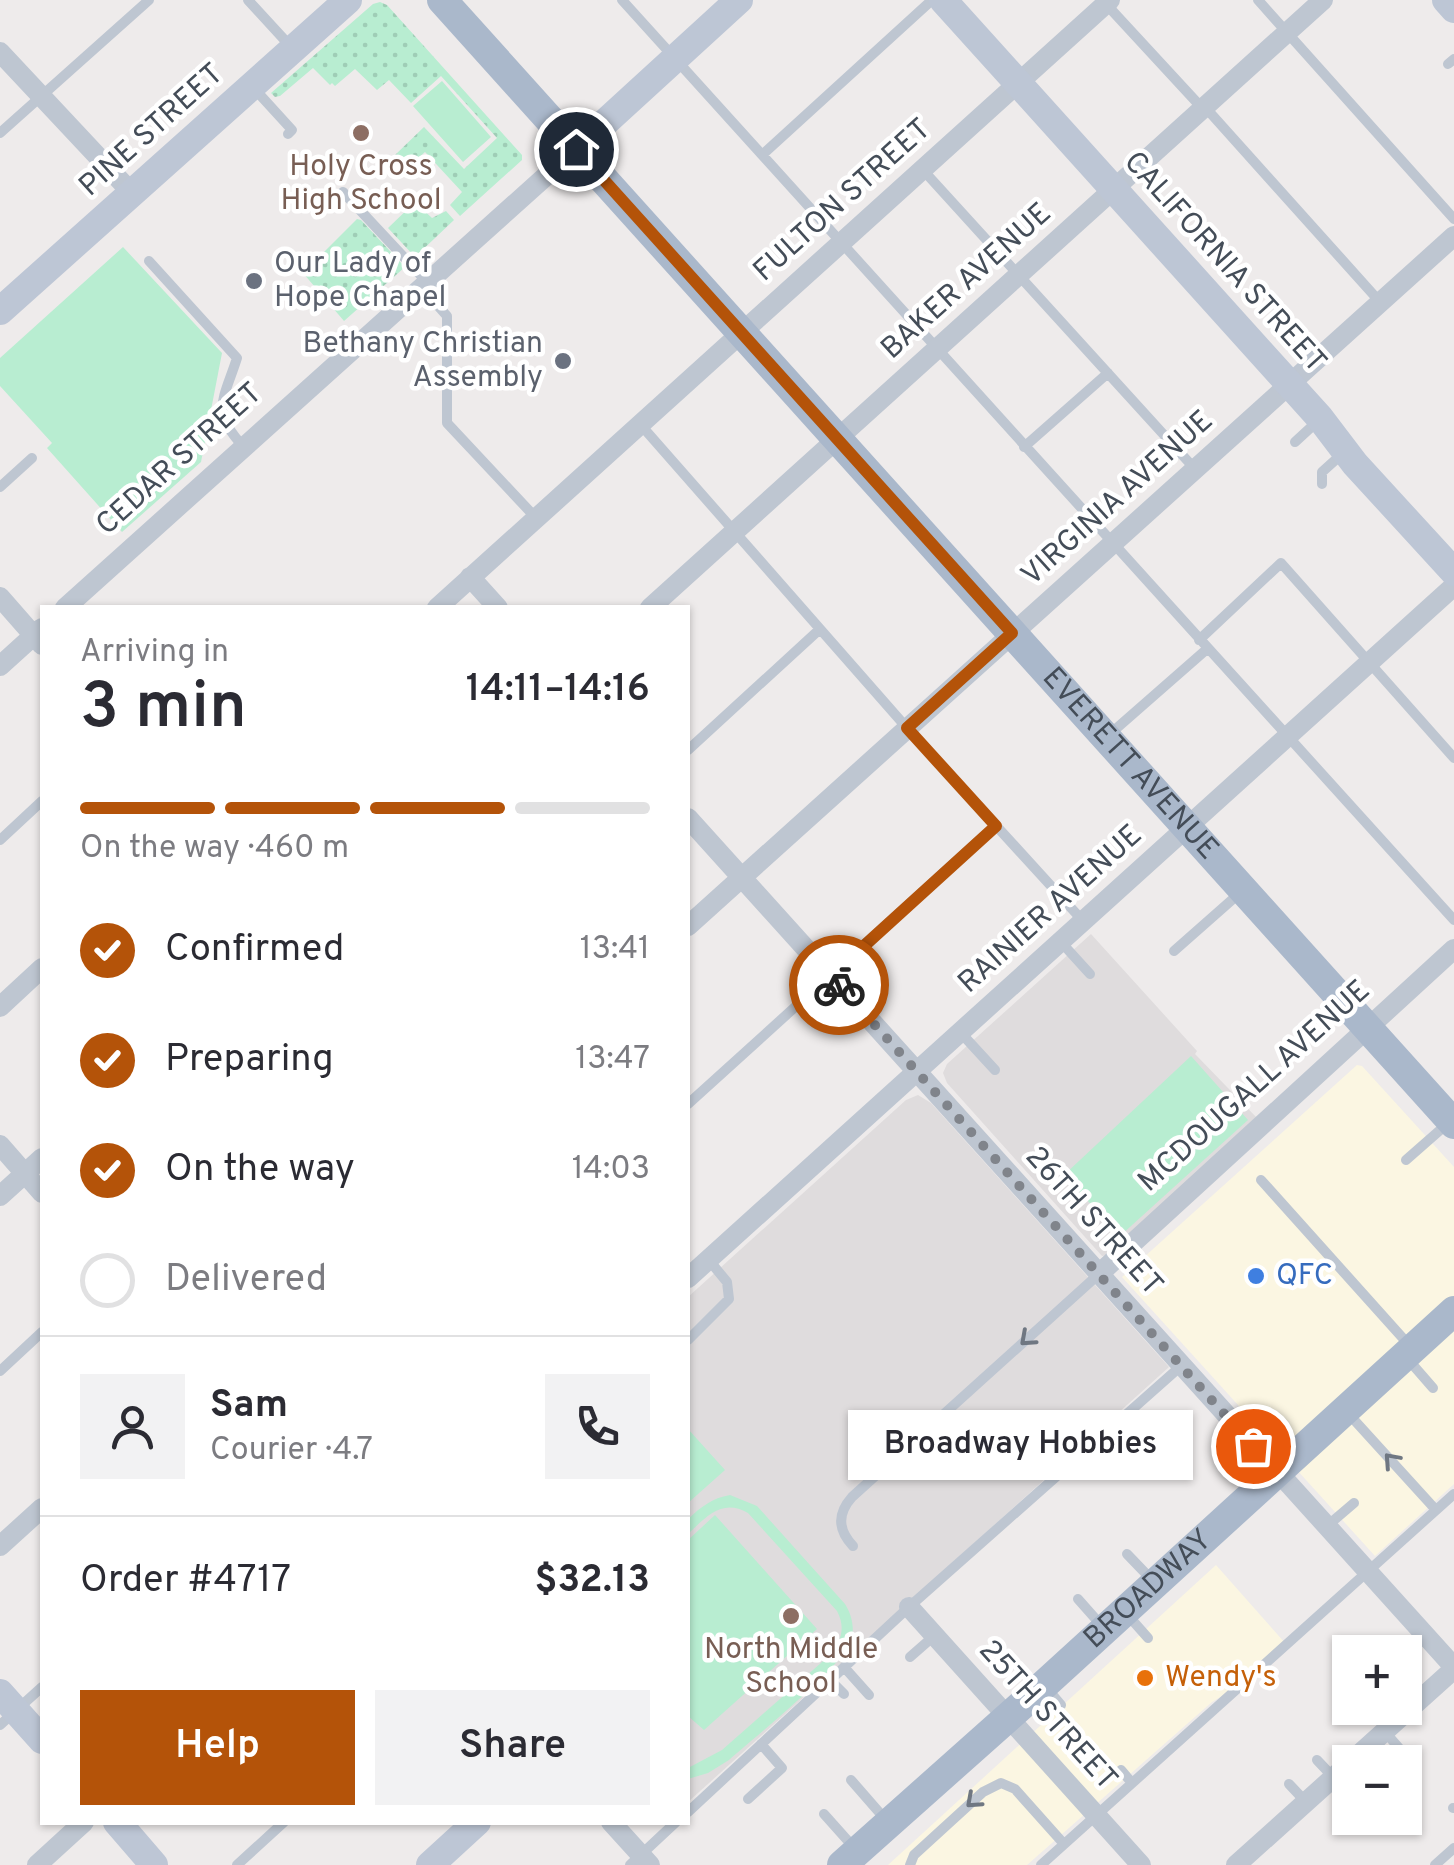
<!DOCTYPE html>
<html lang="en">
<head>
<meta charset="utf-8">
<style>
  :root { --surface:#fff; --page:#f2f2f3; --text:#2b2b33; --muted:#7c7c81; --line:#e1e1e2; --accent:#b45309 }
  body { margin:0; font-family:Overpass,sans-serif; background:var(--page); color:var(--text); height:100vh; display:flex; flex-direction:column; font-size:38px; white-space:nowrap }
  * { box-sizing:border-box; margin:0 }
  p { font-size:32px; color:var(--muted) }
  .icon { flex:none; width:55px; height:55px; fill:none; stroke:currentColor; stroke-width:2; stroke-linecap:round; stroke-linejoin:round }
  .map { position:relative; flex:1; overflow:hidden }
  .drawer { position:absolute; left:40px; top:605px; width:650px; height:1220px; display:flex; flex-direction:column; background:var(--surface); border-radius:0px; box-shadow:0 2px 8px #0004 }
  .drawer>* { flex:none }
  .tools { position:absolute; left:1332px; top:1635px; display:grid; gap:20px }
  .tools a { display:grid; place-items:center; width:90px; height:90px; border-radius:0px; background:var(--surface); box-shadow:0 2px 8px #0004; font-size:50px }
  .pin { position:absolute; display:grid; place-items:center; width:85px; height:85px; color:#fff; margin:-42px; border:5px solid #fff; border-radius:50%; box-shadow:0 2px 10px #0007 }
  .courier { position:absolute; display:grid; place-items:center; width:100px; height:100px; margin:-50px; border:8px solid #b45309; border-radius:50%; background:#fff; color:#222; box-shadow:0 2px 12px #0007 }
  .bubble { position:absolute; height:70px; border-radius:0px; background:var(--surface); box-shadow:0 2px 8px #0004; font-size:32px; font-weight:600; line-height:70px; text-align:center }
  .headline em { font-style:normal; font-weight:600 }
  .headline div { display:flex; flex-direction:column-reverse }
  .headline { display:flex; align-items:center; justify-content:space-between; height:170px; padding:0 40px }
  h1 { font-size:65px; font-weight:600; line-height:75px }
  .bar { display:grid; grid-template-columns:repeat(4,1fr); gap:15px 10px; align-content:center; height:120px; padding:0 40px }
  .bar i { height:12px; border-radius:8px; background:var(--line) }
  .bar .current { background:var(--accent) }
  .bar p { grid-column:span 4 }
  .line { display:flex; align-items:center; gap:25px; padding:0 40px; border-top:2px solid var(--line) }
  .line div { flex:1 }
  .round { display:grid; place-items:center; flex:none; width:105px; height:105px; border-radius:0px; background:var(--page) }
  ol { padding:0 40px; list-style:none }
  li { display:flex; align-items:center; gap:30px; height:110px }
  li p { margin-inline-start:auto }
  li .icon { padding:10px; border-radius:50%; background:var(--accent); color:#fff; stroke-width:4 }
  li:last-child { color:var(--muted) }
  li i { width:55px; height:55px; border:5px solid var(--line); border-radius:50% }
  .primary-button { display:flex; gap:20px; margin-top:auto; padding:20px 40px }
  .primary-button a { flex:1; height:115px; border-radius:0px; background:var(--accent); color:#fff; font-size:40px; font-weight:600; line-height:115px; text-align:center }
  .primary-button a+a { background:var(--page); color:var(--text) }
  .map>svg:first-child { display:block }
  .commercial { fill:#fbf6e2 }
  .education { fill:#dfdcdd }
  .grass { fill:url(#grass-dots) }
  .garden { fill:#b8edd1 }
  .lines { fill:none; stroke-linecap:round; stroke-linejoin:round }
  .lane { stroke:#bec6d1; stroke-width:10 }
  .street { stroke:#bec6d1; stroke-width:20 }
  .secondary { stroke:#bdc6d5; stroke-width:28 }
  .primary { stroke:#aab8cb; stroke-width:30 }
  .oneway { stroke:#6f7782 }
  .done { stroke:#80848b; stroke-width:10; stroke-dasharray:0 18 }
  .route { stroke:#b45309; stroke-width:12 }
  .education-dot { fill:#8d6e63; stroke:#fff; stroke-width:4 }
  .worship-dot { fill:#6b7280; stroke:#fff; stroke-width:4 }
  .shop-dot { fill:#3f7fe0; stroke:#fff; stroke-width:4 }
  .food-dot { fill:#e8710a; stroke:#fff; stroke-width:4 }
  .labels { text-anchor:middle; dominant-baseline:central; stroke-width:9; stroke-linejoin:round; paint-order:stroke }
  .street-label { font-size:30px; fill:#444d58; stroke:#fff }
  .education-label { font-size:30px; fill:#785e54; stroke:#fff }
  .worship-label { font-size:30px; fill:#5b616d; stroke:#fff; text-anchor:start }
  .shop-label { font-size:30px; fill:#366cbe; stroke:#fff; text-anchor:start }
  .food-label { font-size:30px; fill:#c56008; stroke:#fff; text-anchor:start }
</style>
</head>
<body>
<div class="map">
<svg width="1454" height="1865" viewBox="0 0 1454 1865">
  <defs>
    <pattern id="grass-dots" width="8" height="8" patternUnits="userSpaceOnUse" patternTransform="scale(2.5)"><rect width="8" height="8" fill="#b8edd1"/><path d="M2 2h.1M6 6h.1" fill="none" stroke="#9fcdb6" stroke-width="1.8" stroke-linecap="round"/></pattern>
  </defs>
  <rect width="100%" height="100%" fill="#eeebeb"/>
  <path class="commercial" d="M1357 1065 1362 1066 1454 1167V1484L1375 1556 1122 1277Z
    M1216 1565 1285 1643 1232 1690 1212 1702 1027 1865H888Z"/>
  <path class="education" d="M1091 934 1197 1051 1195 1054 1258 1119 1108 1255 1102 1256 947 1083 943 1073 947 1064Z
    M918 1095 931 1103 1169 1367 688 1802V1297L906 1100Z"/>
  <path class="grass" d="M380 2 387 5 522 155V160L460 216 450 205 462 192 425 152 407 168 395 155 424 127 464 169 497 138 441 76 411 103 389 80 377 90 355 69 335 86 332 83 330 85 313 68 280 96 275 97 271 93 373 4Z
    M415 202 432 218 446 211 454 220 415 257 388 228Z
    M357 219 361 220 405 267 344 321 303 273Z"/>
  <path class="garden" d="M442 81 491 137 463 162 413 106Z
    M123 247 222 353 201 462 122 532 47 448 52 443 0 386V358Z
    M1191 1056 1248 1120 1120 1236 1064 1175Z
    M688 1429 725 1470 688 1503Z
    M730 1495 757 1506 845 1604C852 1615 855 1629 851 1641 842 1667 754 1738 729 1760L708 1773 688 1779V1768L722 1750 830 1655C841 1641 846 1628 837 1611L748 1513C722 1498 706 1517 688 1534V1519C701 1507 712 1498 730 1495Z
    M715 1515 817 1629 704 1730 688 1716V1540Z"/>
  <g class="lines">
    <path class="lane" d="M248 0 292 48
      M622 0 1454 920
      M1258 0 1454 219
      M1106 4 1202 108
      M1448 64 1454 59
      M252 86 292 130 288 134
      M1205 107 1380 302
      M0 133 149 0
      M762 155 932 0
      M923 170 1195 469
      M343 192 428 283
      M149 261 237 358C224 399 210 411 243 446
      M422 288 447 316V423L536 518
      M640 424 907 728 1083 921
      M1295 442 1320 419
      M1024 447 1108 373
      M1322 484V472L1342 454
      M0 487 32 458
      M1199 640 1281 563 1454 758
      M1110 734 1207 649
      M688 750 820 629
      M0 840 42 801
      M1060 941 1090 974
      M1174 951 1242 891
      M961 1033 995 1070
      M688 1104 996 825
      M1406 1160 1447 1124
      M1261 1180 1409 1345
      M688 1340 729 1299 727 1282 708 1259
      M1406 1357 1433 1388
      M0 1371 42 1332
      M1346 1411 1436 1510
      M1327 1526 1354 1503
      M853 1546C838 1530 837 1514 852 1497L1099 1274
      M1127 1554 1151 1579
      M1078 1599 1101 1625
      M1125 1612 1148 1638
      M910 1657 934 1636
      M844 1667 869 1695
      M830 1680 844 1694
      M1045 1686 1061 1705
      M0 1725 42 1687
      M1385 1732 1399 1748
      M1317 1760 1333 1777
      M1121 1770 1132 1783
      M851 1780 885 1819
      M1289 1784 1305 1801
      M748 1799 782 1768 761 1744
      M1453 1808H1454
      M688 1812 909 1607 1181 1366
      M824 1814 857 1851
      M237 1865 284 1822
      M630 1865 676 1822
      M910 1865 914 1855 983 1792 1001 1783 1015 1789 1064 1844
      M1041 1865 1454 1494
      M1435 1865 1454 1848"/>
    <path class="street" d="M0 52 131 192
      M470 577 498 608
      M0 597 42 645
      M65 608 576 149
      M437 608 1110 0
      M650 608 1323 0
      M0 666 42 628
      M688 818 1454 1667
      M688 926 1454 236
      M0 1007 42 968
      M0 1145 42 1193
      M0 1196 42 1158
      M1099 1274 1454 949
      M688 1278 1454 586
      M0 1546 42 1508
      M909 1607 1141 1865
      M611 1822 650 1865
      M37 1865 84 1822
      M1236 1865 1454 1669"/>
    <path class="secondary" d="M943 0 1320 418 1355 464 1454 572
      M1446 0 1454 9
      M576 149 739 0
      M0 311 348 0
      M0 1693 42 1740
      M117 1822 154 1865
      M430 1865 477 1822"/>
    <g class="primary">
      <path id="s1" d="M442 0 1454 1124"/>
      <path id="s2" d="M842 1865 1024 1703 1454 1311"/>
    </g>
  </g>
  <defs><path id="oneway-chevron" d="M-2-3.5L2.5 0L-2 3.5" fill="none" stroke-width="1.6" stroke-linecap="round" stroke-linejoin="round" transform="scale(2.5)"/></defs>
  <g class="oneway">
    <use href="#oneway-chevron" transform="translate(1027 1339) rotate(138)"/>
    <use href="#oneway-chevron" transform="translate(1391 1460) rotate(-132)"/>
    <use href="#oneway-chevron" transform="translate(973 1801) rotate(138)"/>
  </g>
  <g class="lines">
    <path class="done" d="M839 985 1253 1446"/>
    <path class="route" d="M576 149 1012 633 907 728 996 826 831 976 839 985"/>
  </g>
  <g class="education-dot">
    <circle cx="361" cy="133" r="10"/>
    <circle cx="791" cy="1616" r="10"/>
  </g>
  <g class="worship-dot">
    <circle cx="254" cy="281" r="10"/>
    <circle cx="563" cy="361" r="10"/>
  </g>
  <circle class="shop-dot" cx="1256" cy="1276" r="10"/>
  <circle class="food-dot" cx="1145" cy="1678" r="10"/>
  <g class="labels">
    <g class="street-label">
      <text transform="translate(152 131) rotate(-42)">PINE STREET</text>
      <text transform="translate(843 201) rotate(-42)">FULTON STREET</text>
      <text transform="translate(1224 263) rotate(48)">CALIFORNIA STREET</text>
      <text transform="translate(967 282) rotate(-42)">BAKER AVENUE</text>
      <text transform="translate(180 460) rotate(-42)">CEDAR STREET</text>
      <text transform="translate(1118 499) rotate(-42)">VIRGINIA AVENUE</text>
      <text stroke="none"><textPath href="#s1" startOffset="1028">EVERETT AVENUE</textPath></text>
      <text transform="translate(1051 910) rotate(-42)">RAINIER AVENUE</text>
      <text transform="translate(1255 1087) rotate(-42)">MCDOUGALL AVENUE</text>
      <text transform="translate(1093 1222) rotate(48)">26TH STREET</text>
      <text stroke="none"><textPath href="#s2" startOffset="412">BROADWAY</textPath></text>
      <text transform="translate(1047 1716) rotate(48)">25TH STREET</text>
    </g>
    <g class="education-label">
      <text x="361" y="167">Holy Cross<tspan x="361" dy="34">High School</tspan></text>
      <text x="791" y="1650">North Middle<tspan x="791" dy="34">School</tspan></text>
    </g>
    <g class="worship-label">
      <text x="274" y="264">Our Lady of<tspan x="274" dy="34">Hope Chapel</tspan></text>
      <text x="543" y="344" text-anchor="end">Bethany Christian<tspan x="543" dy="34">Assembly</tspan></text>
    </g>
    <g class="shop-label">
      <text x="1276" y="1276">QFC</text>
    </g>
    <g class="food-label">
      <text x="1165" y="1678">Wendy's</text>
    </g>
  </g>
</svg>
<div class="tools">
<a>+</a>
<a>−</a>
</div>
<div class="pin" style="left:1253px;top:1446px;background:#ea580c"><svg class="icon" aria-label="bag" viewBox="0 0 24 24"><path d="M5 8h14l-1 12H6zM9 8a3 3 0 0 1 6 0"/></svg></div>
<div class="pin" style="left:576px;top:149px;background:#1f2937"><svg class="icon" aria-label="home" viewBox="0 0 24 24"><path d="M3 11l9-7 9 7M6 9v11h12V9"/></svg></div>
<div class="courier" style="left:839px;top:985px"><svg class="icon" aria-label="bike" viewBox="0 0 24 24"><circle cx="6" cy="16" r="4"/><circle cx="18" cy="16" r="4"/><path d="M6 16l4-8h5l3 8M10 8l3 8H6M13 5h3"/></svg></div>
<div class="bubble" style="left:848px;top:1410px;width:345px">Broadway Hobbies</div>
<section class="drawer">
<div class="headline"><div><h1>3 min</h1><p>Arriving in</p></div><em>14:11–14:16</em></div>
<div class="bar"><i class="current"></i><i class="current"></i><i class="current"></i><i></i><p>On the way · 460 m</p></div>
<ol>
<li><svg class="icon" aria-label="check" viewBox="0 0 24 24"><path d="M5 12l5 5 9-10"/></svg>Confirmed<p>13:41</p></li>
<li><svg class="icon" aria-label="check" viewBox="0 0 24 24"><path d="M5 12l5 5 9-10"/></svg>Preparing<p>13:47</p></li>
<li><svg class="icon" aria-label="check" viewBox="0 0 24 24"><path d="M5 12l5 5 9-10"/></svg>On the way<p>14:03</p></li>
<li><i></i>Delivered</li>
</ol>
<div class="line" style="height:180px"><a class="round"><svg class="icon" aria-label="person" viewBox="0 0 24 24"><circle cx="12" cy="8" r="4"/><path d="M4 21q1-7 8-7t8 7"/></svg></a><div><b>Sam</b><p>Courier · 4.7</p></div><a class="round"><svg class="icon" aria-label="phone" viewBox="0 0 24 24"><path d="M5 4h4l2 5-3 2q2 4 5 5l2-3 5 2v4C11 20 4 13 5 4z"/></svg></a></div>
<div class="line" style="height:130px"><div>Order #4717</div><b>$32.13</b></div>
<div class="primary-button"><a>Help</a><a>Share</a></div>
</section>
</div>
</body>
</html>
